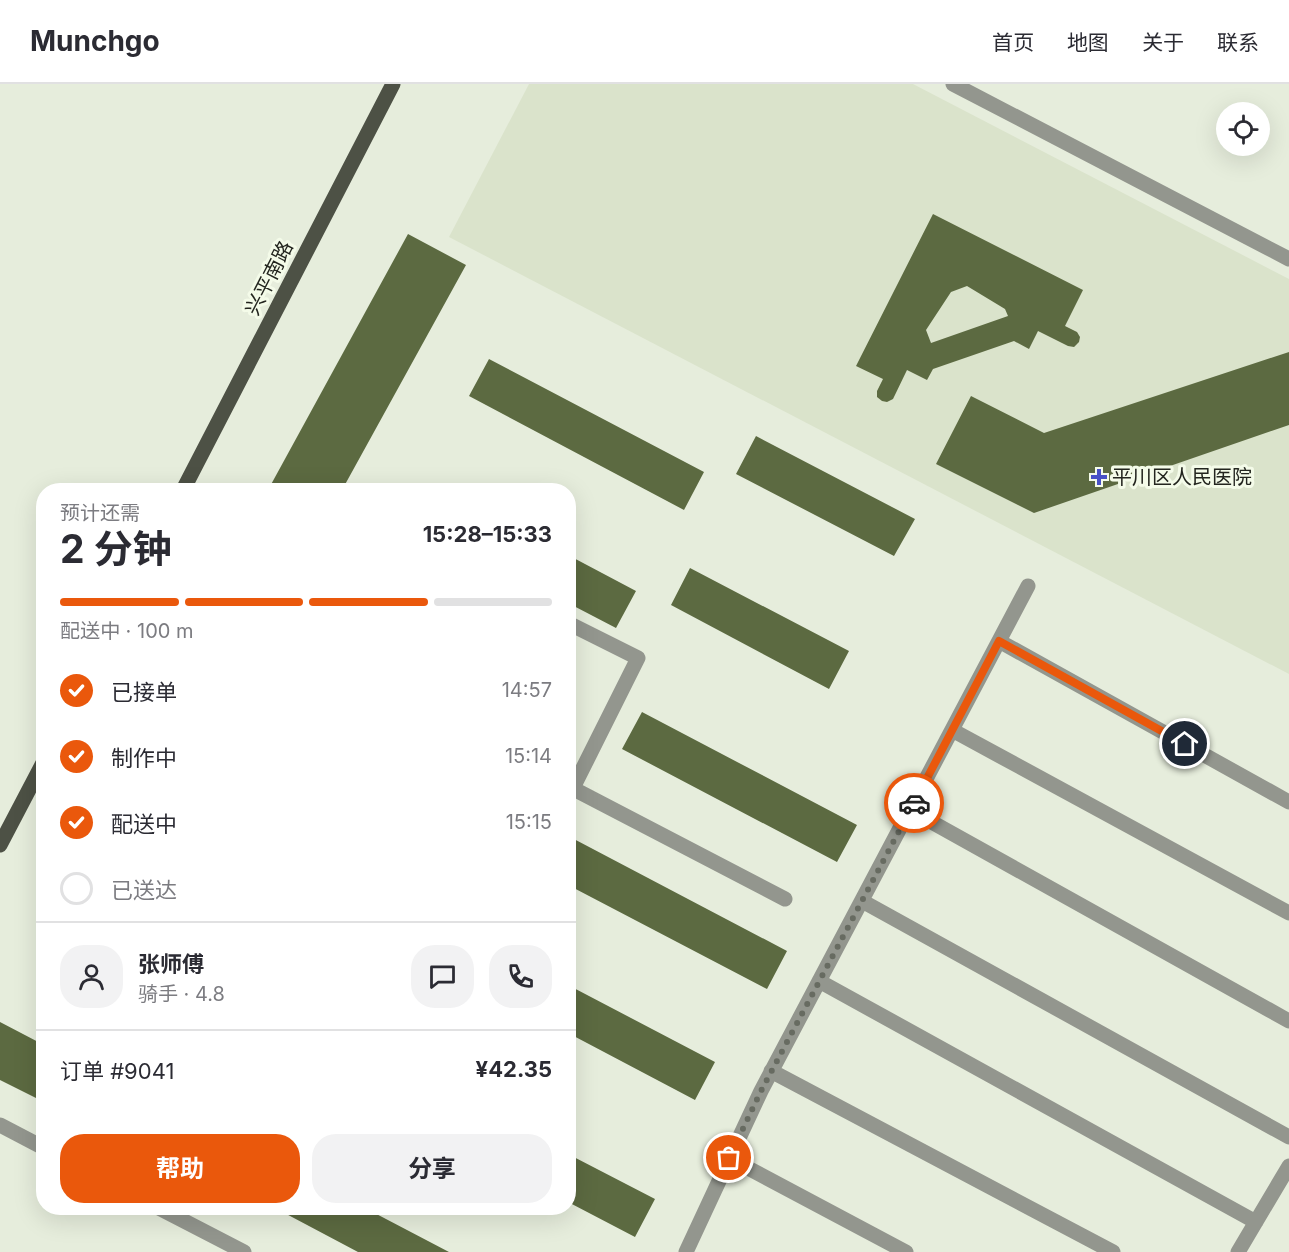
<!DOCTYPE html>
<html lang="zh">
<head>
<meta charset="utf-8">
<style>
  :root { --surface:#fff; --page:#f2f2f3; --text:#2b2b33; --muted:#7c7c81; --line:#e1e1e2; --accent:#ea580c }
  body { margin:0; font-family:Inter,"Noto Sans SC",sans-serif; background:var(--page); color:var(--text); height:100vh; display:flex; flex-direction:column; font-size:22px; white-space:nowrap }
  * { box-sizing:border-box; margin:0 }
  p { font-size:20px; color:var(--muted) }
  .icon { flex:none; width:33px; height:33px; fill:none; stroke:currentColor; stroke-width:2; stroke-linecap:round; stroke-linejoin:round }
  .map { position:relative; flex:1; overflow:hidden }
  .sheet { position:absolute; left:36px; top:399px; width:540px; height:732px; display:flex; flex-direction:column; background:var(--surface); border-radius:24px; box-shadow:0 6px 24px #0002 }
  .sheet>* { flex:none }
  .buttons { position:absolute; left:1216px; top:18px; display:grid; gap:12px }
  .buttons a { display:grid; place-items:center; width:54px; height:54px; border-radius:50%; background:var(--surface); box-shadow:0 6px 24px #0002; font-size:30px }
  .pin { position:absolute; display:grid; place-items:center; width:51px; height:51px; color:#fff; margin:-26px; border:3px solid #fff; border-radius:50%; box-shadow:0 2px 6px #0007 }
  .courier { position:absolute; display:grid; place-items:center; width:60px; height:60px; margin:-30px; border:4px solid #ea580c; border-radius:50%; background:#fff; color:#222; box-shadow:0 2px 8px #0007 }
  .summary em { font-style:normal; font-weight:700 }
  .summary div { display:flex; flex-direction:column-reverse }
  .summary { display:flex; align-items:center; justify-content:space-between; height:102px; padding:0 24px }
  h1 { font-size:39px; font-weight:700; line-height:45px }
  .bar { display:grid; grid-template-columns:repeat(4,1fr); gap:9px 6px; align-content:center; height:72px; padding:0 24px }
  .bar i { height:8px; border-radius:4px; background:var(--line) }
  .bar .current { background:var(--accent) }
  .bar p { grid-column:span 4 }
  .line { display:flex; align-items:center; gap:15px; padding:0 24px; border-top:2px solid var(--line) }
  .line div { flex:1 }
  .round { display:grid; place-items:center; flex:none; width:63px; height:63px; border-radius:24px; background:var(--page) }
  ol { padding:0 24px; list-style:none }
  li { display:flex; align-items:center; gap:18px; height:66px }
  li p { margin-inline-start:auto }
  li .icon { padding:6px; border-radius:50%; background:var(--accent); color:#fff; stroke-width:4 }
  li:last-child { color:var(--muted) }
  li i { width:33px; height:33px; border:3px solid var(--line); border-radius:50% }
  .primary-button { display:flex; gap:12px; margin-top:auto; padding:12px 24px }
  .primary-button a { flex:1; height:69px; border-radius:24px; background:var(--accent); color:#fff; font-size:24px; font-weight:700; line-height:69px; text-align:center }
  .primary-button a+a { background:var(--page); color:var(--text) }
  header { display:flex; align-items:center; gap:36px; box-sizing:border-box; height:84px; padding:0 30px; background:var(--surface); border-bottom:2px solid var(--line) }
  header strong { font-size:28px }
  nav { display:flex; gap:33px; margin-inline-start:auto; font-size:21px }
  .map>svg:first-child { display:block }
  .built { fill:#dae3cb }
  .building { fill:#5c6a41; fill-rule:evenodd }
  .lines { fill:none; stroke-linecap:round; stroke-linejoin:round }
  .minor { stroke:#93968e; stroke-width:15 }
  .major { stroke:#4d5145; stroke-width:15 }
  .done { stroke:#676b61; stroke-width:6; stroke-dasharray:0 10.8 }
  .route { stroke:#ea580c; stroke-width:8 }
  .poi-dot { fill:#4851c6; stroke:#f4fbe9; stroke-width:2 }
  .labels { text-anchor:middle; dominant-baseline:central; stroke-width:6; stroke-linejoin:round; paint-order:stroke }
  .street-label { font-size:20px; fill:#23251f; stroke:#f4fbe9 }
  .poi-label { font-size:20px; fill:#23251f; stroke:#f4fbe9; text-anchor:start }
</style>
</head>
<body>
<header>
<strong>Munchgo</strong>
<nav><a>首页</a><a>地图</a><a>关于</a><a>联系</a></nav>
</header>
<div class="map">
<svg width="1289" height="1168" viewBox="0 0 1289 1168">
  <rect width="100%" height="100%" fill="#e6eddc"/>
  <path class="built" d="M529 0H913L1289 195V590L449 153Z"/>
  <path class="building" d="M933 130 1083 206 1065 242 1077 248 1080 253 1079 258 1074 263 1068 262 1038 247 1029 265 1014 257 933 285 927 296 907 286 893 315 887 318 882 317 877 313V307L883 295 856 282ZM967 202 1005 225 1008 232 931 259 926 246 951 208Z
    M408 150 466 181 342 406H268Z
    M1289 268V341L1034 429 936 380 971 312 1044 349Z
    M489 275 704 388 684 426 469 312Z
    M756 352 915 435 894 472 736 390Z
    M568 471 636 507 616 544 568 519Z
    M690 484 849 567 829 605 671 521Z
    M642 628 857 741 837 778 622 665Z
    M572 754 787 867 767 905 568 801V760Z
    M568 901 715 978 695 1016 568 949Z
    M0 938 44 961V1018L0 996Z
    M568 1070 655 1115 635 1153 568 1118Z
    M275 1124H365L449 1168H358Z"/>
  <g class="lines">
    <path class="minor" d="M953 0 1289 175
      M568 539 638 574 573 704
      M999 557 1289 718
      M952 646 1289 829
      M568 702 785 815
      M910 726 1289 937
      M862 817 1289 1053
      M819 897 1256 1138
      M771 987 1113 1168
      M0 1041 44 1064
      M729 1074 906 1168
      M159 1124 244 1168
      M686 1168 761 1007 1028 502
      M1238 1168 1289 1082"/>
    <path class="major" d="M183 406 393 0
      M0 761 44 677"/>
  </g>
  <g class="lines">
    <path class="done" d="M729 1074 761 1007 914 719"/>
    <path class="route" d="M914 719 999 557 1185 660"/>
  </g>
  <path class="poi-dot" d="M1096 384h6v6h6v6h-6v6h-6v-6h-6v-6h6z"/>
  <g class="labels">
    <g class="street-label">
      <text transform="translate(269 194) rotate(-63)">兴平南路</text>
    </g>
    <g class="poi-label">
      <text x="1112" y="393">平川区人民医院</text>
    </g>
  </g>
</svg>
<div class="buttons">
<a><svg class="icon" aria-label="locate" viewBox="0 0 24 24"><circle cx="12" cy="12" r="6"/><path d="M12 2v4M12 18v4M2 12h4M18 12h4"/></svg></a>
</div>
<div class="pin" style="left:729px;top:1074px;background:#ea580c"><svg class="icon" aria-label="bag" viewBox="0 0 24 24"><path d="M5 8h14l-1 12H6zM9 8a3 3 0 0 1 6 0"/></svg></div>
<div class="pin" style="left:1185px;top:660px;background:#1f2937"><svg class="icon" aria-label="home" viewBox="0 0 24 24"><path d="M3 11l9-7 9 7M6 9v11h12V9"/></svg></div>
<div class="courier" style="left:914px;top:719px"><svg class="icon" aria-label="car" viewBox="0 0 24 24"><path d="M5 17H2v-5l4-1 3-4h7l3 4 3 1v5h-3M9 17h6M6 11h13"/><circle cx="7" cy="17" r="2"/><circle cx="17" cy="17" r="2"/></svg></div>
<section class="sheet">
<div class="summary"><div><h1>2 分钟</h1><p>预计还需</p></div><em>15:28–15:33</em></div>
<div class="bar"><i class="current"></i><i class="current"></i><i class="current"></i><i></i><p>配送中 · 100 m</p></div>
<ol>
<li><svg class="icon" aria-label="check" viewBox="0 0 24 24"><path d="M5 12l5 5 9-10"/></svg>已接单<p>14:57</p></li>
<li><svg class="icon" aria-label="check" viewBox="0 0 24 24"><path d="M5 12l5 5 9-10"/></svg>制作中<p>15:14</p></li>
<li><svg class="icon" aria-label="check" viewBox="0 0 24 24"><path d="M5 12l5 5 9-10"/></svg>配送中<p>15:15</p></li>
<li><i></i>已送达</li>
</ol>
<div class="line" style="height:108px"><a class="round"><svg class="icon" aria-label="person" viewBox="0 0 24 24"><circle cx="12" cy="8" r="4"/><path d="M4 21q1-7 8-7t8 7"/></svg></a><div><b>张师傅</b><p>骑手 · 4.8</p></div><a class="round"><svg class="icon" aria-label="chat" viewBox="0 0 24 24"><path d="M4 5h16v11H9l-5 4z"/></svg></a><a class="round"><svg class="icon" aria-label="phone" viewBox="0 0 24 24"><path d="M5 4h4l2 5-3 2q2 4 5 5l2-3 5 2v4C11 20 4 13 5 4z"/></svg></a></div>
<div class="line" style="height:78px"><div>订单 #9041</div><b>¥42.35</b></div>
<div class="primary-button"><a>帮助</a><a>分享</a></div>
</section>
</div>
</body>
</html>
